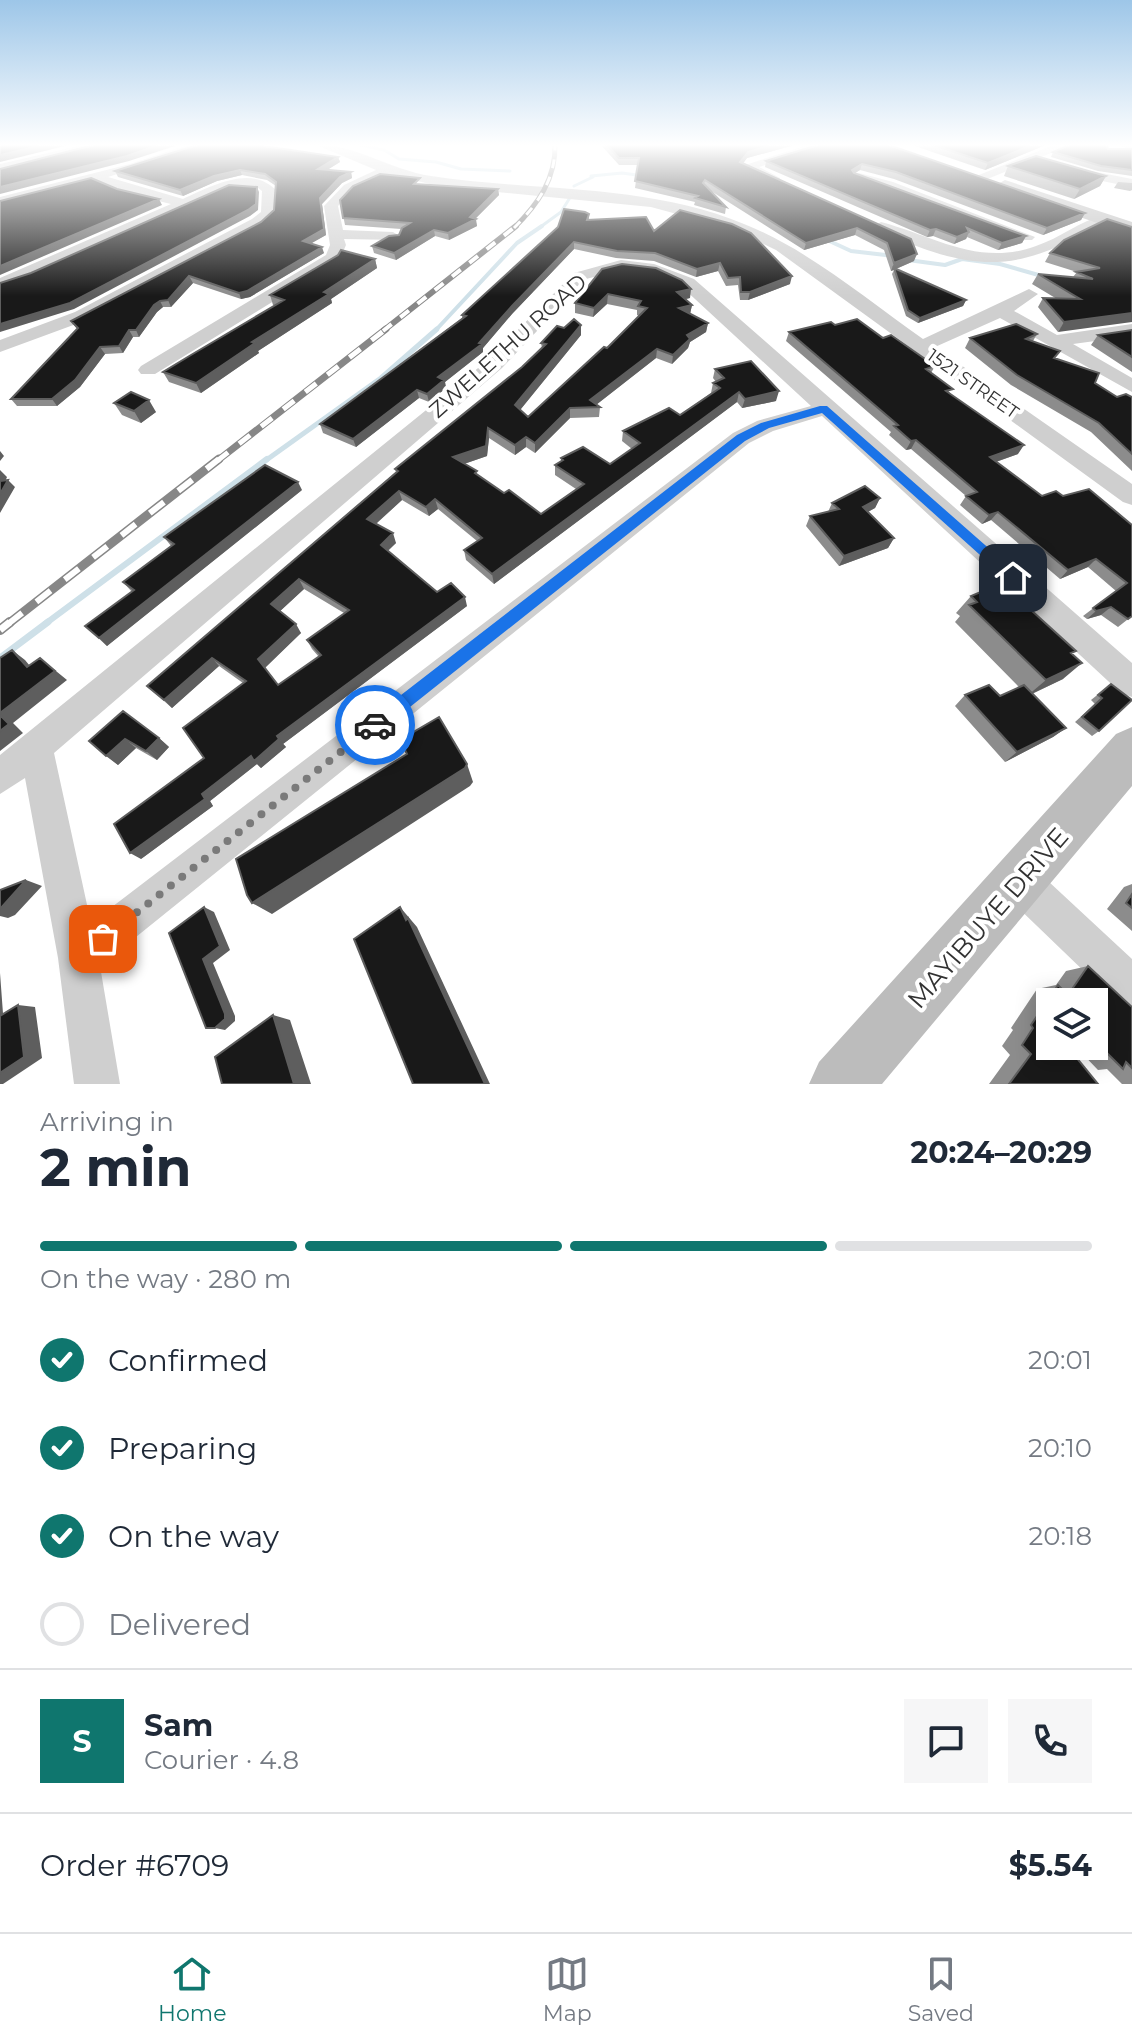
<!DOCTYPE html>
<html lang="en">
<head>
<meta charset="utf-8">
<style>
  :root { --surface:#fff; --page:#f6f6f7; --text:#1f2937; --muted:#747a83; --line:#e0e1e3; --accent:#0f766e }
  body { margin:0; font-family:Montserrat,sans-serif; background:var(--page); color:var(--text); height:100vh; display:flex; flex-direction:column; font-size:30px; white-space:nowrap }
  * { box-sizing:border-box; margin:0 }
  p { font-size:26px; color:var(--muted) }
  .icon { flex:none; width:44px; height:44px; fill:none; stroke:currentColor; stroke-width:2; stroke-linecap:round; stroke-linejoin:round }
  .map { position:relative; height:1084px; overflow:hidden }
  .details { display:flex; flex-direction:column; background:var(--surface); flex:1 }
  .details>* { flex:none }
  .tools { position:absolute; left:1036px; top:988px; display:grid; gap:16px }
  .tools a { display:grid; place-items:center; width:72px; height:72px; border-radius:0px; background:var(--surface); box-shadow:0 4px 20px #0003; font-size:40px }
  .pin { position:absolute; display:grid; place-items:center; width:68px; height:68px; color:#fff; margin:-34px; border-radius:16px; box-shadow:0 4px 12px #0006 }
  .courier { position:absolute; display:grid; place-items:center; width:80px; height:80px; margin:-40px; border:6px solid #1a73e8; border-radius:50%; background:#fff; color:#222; box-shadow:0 2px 10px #0007 }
  .headline em { font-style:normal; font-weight:700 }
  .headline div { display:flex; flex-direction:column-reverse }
  .headline { display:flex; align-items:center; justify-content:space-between; height:136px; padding:0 40px }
  h1 { font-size:52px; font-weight:700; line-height:60px }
  .bar { display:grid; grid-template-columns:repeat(4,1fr); gap:12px 8px; align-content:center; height:96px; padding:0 40px }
  .bar i { height:10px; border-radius:6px; background:var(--line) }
  .bar .on { background:var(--accent) }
  .bar p { grid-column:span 4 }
  .line { display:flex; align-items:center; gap:20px; padding:0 40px; border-top:2px solid var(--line) }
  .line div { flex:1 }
  .round { display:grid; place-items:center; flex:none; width:84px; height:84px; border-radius:0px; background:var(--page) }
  ol { padding:0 40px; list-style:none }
  li { display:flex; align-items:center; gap:24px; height:88px }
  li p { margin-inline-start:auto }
  li .icon { padding:8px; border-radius:50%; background:var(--accent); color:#fff; stroke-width:4 }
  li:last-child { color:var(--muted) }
  li i { width:44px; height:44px; border:4px solid var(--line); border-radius:50% }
  .menu { display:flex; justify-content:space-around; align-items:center; height:112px; border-top:2px solid var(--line); background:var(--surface); font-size:22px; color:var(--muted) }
  .menu a { display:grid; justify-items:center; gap:4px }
  .menu .on { color:var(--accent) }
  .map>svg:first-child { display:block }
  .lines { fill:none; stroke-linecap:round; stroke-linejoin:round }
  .stream-far4 { stroke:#cee0e8; stroke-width:3 }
  .stream-far3 { stroke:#cee0e8; stroke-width:4 }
  .stream-far2 { stroke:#cee0e8; stroke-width:5 }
  .stream-far1 { stroke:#cee0e8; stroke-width:6 }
  .stream { stroke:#cee0e8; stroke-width:7 }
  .street { fill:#cfcfcf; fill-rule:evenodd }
  .secondary { fill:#bcbcbc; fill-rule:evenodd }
  .rail-far4-casing { stroke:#878787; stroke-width:5 }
  .rail-far3-casing { stroke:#878787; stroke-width:6 }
  .rail-far2-casing { stroke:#878787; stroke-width:7 }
  .rail-far1-casing { stroke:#878787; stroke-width:9 }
  .rail-casing { stroke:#878787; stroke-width:10 }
  .rail-far4 { stroke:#fff; stroke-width:3; stroke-dasharray:9; stroke-linecap:butt }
  .rail-far3 { stroke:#fff; stroke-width:4; stroke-dasharray:11; stroke-linecap:butt }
  .rail-far2 { stroke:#fff; stroke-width:5; stroke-dasharray:14; stroke-linecap:butt }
  .rail-far1 { stroke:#fff; stroke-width:6; stroke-dasharray:18; stroke-linecap:butt }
  .rail { stroke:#fff; stroke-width:7; stroke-dasharray:22; stroke-linecap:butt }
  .wall { fill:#8c8c8c; fill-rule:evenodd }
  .shaded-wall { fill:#5e5e5e }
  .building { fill:#191919; stroke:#5e5e5e; stroke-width:2; fill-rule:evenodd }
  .route { fill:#1a73e8 }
  .done { stroke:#7a7a7a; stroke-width:8; stroke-dasharray:0 14.4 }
  .labels { text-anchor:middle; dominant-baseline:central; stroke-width:8; stroke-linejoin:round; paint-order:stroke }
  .far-street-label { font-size:18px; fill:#323232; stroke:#fff }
  .street-label { font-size:22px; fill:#323232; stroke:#fff }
  .near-street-label { font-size:26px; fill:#323232; stroke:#fff }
</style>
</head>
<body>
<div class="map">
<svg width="1132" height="1084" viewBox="0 0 1132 1084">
  <rect width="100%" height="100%" fill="#fff"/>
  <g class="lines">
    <path class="stream-far4" d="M356 144 384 150 399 159 436 162 461 169 510 171
      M591 176 622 173 644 176
      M574 186 593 177
      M539 228 561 212 571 196"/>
    <path class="stream-far3" d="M825 239 851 251 894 256
      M908 260 945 265 962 259 1000 264 1042 276
      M435 331 517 243 542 226"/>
    <path class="stream-far2" d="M265 461 381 378 437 329"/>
    <path class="stream-far1" d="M45 624 267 459"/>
    <path class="stream" d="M0 658 48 622"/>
    <path class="street" d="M87 144H109L0 172V164Z
      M191 144H209L108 177 183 199C210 187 251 164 276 190L273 216 262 225 87 320 0 352V340L75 312 252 219 261 212 262 191 257 187 230 188 34 277 0 288V278L171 204 121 192 94 181 0 205V197L130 164Z
      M314 144C354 144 391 170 431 176 535 192 645 183 744 224 809 250 866 299 923 339L1029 289 1038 294 1014 311 1057 335 1132 324V336L1073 344 1132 378V392L1000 318 935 347 1132 484V505L1123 502 776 250 732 229 651 207 476 190 430 184 388 174 353 190 338 206 343 230 393 232 401 237 398 240 344 239 346 245 339 261 155 374H141L138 370 141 366 326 255 330 245 324 206 344 185 376 170Z
      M811 144H830L759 167 780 178V184H770L742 166Z
      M1056 144H1073L985 180 974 177Z
      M1117 144H1132V151Z
      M1071 167 1132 179V187L1067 174 1065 171Z
      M859 173 893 182 1035 237 1032 240H1022L854 180 853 177Z
      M1104 215 1111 219 1109 222C1036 259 1000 277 919 247 904 242 885 236 874 226L881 222C934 236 979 267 1036 246 1060 238 1080 221 1104 215Z
      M621 260 654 264 694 279 1132 663V697L1121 693 822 416 773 431 749 443 100 966 120 1084H74L58 958 25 778 0 794V755L488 360 574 273ZM621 270 656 274 682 287 811 406 757 421 733 433 91 923 54 753 502 368 586 279Z
      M1020 863 1034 868 1132 959V1009L1117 1003 1006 896 1001 882 1006 868Z"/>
    <path class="secondary" d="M1005 180 1132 222V235L999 189 996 185Z
      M1132 727V786L882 1084H809L819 1062 1116 734Z"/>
    <defs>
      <path id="rail-far4" d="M514 228C538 204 556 179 555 144"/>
      <path id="rail-far3" d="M383 331 516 226"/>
      <path id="rail-far2" d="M217 461 386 329"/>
      <path id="rail-far1" d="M8 624 219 459"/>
      <path id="rail" d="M0 630 10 622"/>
    </defs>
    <use href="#rail-far4" class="rail-far4-casing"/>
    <use href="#rail-far3" class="rail-far3-casing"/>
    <use href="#rail-far2" class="rail-far2-casing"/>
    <use href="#rail-far1" class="rail-far1-casing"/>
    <use href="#rail" class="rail-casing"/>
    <use href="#rail-far4" class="rail-far4"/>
    <use href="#rail-far3" class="rail-far3"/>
    <use href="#rail-far2" class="rail-far2"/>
    <use href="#rail-far1" class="rail-far1"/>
    <use href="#rail" class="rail"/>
  </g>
  <path class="wall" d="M600 144H798L747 158 743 163 911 239 914 261 896 269 966 300 963 306 918 323 906 316 892 274 894 270 891 271 884 250 855 235 804 250 711 191 726 207 725 214 694 205 695 202 635 188 638 165H619Z
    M821 144 1085 213 1081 220 1043 235 894 179 860 170 855 173 1026 236 1022 243 998 250 967 237 966 239 954 244 933 236 927 237 765 167 766 161Z
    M909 144H1048L985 170Z
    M266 147 338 157 340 162 327 170 351 172 352 178 342 183 322 204 326 235 311 243 324 253 250 297 241 299 193 283 171 307H163L157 312 139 337H133L123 353 105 354 80 387 57 406H17L11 399 77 329 71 321 261 222 274 210 276 186 267 180 242 175 217 181 183 196 118 177 115 171Z
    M1108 149H1132V176L1098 171 1051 157 1053 152Z
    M1008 166 1106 176 1100 186 1074 199 1004 176Z
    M1118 182 1132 183V190L1130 191 1114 188Z
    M421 184 498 189 499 195 475 219 477 226 449 240 435 236 396 260 374 253 372 246 399 235 401 229 345 225 340 200Z
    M589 214V220L654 231 790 284 748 300H740L738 285 726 286 718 271 696 277 654 261 616 258 574 249 512 314 483 348V352L445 382 446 388 429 402 419 398 356 447 323 433 320 424 462 318V315Z
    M1132 227 1058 332 1038 307 1043 298 1057 299 1032 284 1038 274 1073 277 1077 272 1045 262 1050 253Z
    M375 259 377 268 331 299 332 303 258 351 259 353 201 393 169 382 163 372 275 305H273L270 295Z
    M602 269 690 298 686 299 692 305 690 314 708 323 706 332 690 342 688 348 672 364 656 358 596 405 600 407 599 417 570 418 535 453 526 447 515 455 489 438 487 456 464 464 478 475 504 493 541 514 576 489 555 475V465L561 462V458L610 464 632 449 622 441 623 431 680 415 711 393 713 383 716 382 713 378 715 369 776 401 742 408 737 402 494 584 466 560 464 550 477 541 438 509 429 516 402 500 376 524 396 543 388 551 437 592 467 606 283 744 286 747 261 768 257 764 210 801 213 806 141 859 204 758 243 683 219 666 172 708 147 686 396 472 395 469 522 367 542 348 541 343 564 328 581 325V335L520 410 528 417 607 348 639 316 637 315V310L607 304 593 317 575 313V303ZM304 589 344 613 307 640 312 649 319 657 278 685 265 667 301 633 280 611Z
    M835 325 883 338 935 366 931 373 951 394 1018 454 996 462 1042 496H1063L1132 525V616L1118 627 1101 615 1087 619 1083 616 1116 591 1088 567 1060 579 991 520 982 524 960 505 966 496 911 449 906 450 889 435 891 432 786 341 789 332Z
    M1132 330V372L1091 345 1098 335Z
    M1037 334 1033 341 1055 358 1117 397H1132V471L1091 432 1011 385 965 348 970 338Z
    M114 403 156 412 141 423 122 415Z
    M302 490 107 646 85 626 132 592 123 582 171 546 164 537Z
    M880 498 875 508 868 512 894 538 888 548 839 566 806 526 810 516 828 512 832 503Z
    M971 596 1072 653 1063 679 1032 694 1066 728 1053 737 1005 762 955 706 965 695 1000 696 1019 687 955 622 960 616 956 613Z
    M1111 684 1099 731 1092 736 1075 722 1095 704 1091 700Z
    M159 738 169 747 157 760 136 748 118 765 89 741Z
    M1132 884V931L1107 909 1124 887Z
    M1088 966 1132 1007V1084H1122L1107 1069 1098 1070 1075 1046H1094V1002L1050 1046 1098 1084H989L1010 1055 1002 1046 1013 1030 1011 1028 1037 989 1056 985 1066 971Z"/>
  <path class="shaded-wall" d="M48 144H73L0 162V155Z
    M162 144H181L129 161 0 194V187Z
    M776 144H798L747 158 739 169 740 162 748 152Z
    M1035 144H1048L985 170 988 163Z
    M338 157 340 162 319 175 318 169Z
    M862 164 860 170 850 176 852 170Z
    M240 170 242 175 217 181 183 196 180 190 214 176Z
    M351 172 352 178 342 183 322 204 326 235 305 247 303 241 320 198 340 177Z
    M1106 176 1100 186 1074 199 1080 189Z
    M257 187 259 192 258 210 250 216 74 309 0 332V324Z
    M498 189 499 195 474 220 476 219 477 226 449 240 448 233 470 217Z
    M159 199 162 205 0 275V266Z
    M1085 213 1081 220 1043 235 1047 228Z
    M857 228 855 235 804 250 806 243Z
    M936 229 933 236 927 237 930 230Z
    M434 230 435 236 396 260 394 253Z
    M969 232 966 239 954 244 957 237Z
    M1026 236 1022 243 998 250 1002 243Z
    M574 242V249L512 314 483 348V352L445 382 446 388 429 402 427 394 438 377 479 343 512 306Z
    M322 247 324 253 250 297 241 299 239 293Z
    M917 254 914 261 891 271 894 263Z
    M375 259 377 268 331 299 332 303 258 351 259 353 201 393 196 383 324 292Z
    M720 263 718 271 696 277 697 269Z
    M189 276 193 283 171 307 168 300Z
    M792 276 790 284 748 300 750 292Z
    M691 289 690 298 676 301 677 292Z
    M608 294 607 304 593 317 594 308Z
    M966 300 963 306 918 323 920 318Z
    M160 301 163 307 157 312 139 337 136 330 154 305Z
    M692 305 690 314 679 308Z
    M1132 313V322L1058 332 1064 322Z
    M708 323 706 332 690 342 688 348 672 364 673 355 687 335Z
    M581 325V335L516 415 515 405Z
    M129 330 133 337 123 353 119 346Z
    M100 347 105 354 80 387 57 406 52 399Z
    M657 349 656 358 592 408 590 400Z
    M417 390 419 398 356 447 353 439Z
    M779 391 776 401 742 408 745 399Z
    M739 392 737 402 494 584 492 574Z
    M149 400 156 412 141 423 134 411Z
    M570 408V418L535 453V443Z
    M488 428 489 438 487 456 455 467 453 457Z
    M526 437V447L515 455V445Z
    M916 440 911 449 906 450 911 441Z
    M1024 445 1018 454 984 466 990 457Z
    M0 451 4 456 0 461Z
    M0 470 7 477 2 489 0 486Z
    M8 480 15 487 0 513V494Z
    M298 482 302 490 107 646 99 638Z
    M399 491 402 500 370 529 367 519Z
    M880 498 875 508 858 517 863 507Z
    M435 499 438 509 429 516 426 507Z
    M998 512 991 520 982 524 989 515Z
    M393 533 396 543 384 554 381 545Z
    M894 538 888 548 839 566 844 556Z
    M1096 559 1088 567 1060 579 1068 570Z
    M299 579 304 589 277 614 271 604Z
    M465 597 467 606 283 744 277 736Z
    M1111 607 1101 615 1087 619 1096 611Z
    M296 624 301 633 265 668 258 659Z
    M12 650 25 660 39 677 27 667Z
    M40 658 67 680 13 723 23 733 0 751V713Z
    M212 658 219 666 172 708 164 700Z
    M1082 663 1063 679 1027 696 1046 680Z
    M1066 728 1053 737 1005 762 1017 752Z
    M159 738 169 747 157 760 146 751Z
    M125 739 136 748 118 765 106 756Z
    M279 739 286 747 261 768 257 764 210 801 213 806 141 859 130 853 202 794 251 756Z
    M467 764 473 782 470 786 272 914 252 903Z
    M26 880 42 886 15 915 8 918 0 916V909Z
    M204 907 214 912 230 950 213 963 235 1016V1021L225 1030 215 1028 203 959Z
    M400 907 417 927 490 1084H485Z
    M0 973 4 1027H0Z
    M18 1005 35 1007 42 1058 3 1084H0V1073Z
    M273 1015 290 1020 311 1084H294Z"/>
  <path class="building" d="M0 144H48L0 155Z
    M97 144H162L127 156 0 187V169Z
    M200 144H264V146L338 157 318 169 351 172 340 177 320 198 324 229 303 241 322 247 247 291 239 293 189 276 168 300 160 301 154 305 136 330H129L119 346 100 347 75 380 52 399H11L78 328 71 321 261 222 274 210 276 182 265 174 240 170 214 176 180 190 115 171Z
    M606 144H776L748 152 740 162 911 239 917 254 894 263 887 243 857 228 806 243 705 180 703 183 726 207 695 198 698 196 635 181 639 158H619Z
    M821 144H886L1085 213 1047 228 896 172 862 164 852 170 854 173 1026 236 1002 243 967 228 969 232 957 237 936 229 930 230 766 161Z
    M930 144H1035L988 163Z
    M1071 144 1107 145 1108 149H1132V170L1101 166 1053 152Z
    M1036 156 1106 176 1080 189 1008 166Z
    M380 174 420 178 414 184 498 189 470 217 476 219 448 233 434 230 394 253 372 246 389 236 399 235 402 228 410 223 343 218 340 200 353 186Z
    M91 178 117 189 159 199 0 266V201Z
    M229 185 257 187 256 204 248 210 70 303 0 324V283L31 273Z
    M564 209 585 212 589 214 587 220 646 217 654 231 680 210 732 224 751 233 792 276 750 292H741L740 277 728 278 720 263 697 269 655 253 617 251 574 242 512 306 479 343 482 344 438 377 444 380 427 394 417 390 353 439 320 424 466 316 462 315 558 227Z
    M1107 219 1132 227V313L1064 322 1043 298 1080 299 1038 274 1093 279 1076 272 1100 268 1050 253 1064 240Z
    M341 250 375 259 324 292 329 294 252 342 255 343 196 383 163 372 191 355 284 300 270 295 338 255Z
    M622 264 656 268 682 280 691 289 677 292 692 305 679 308 708 323 687 335 690 339 673 355 657 349 590 400 600 407 570 408 535 443 526 437 515 445 488 428 486 446 453 457 477 471 475 473 504 493 509 490 541 514 584 484 555 465 563 460 561 458 583 447 610 464 640 443 623 431 669 408 680 415 720 388 713 383 724 378 715 369 751 361 779 391 745 399 739 392 492 574 464 550 482 538 435 499 426 507 399 491 367 519 393 533 381 545 437 592 451 583 465 597 277 736 279 739 254 761 251 756 202 794 205 799 130 853 114 824 204 758 183 728 246 681 212 658 164 700 147 686 398 471 395 469 522 367 546 344 541 343 557 326 564 328 574 319 581 325 515 405 528 417 604 347 607 348 647 308 638 306 641 301 608 294 594 308 575 303 602 269ZM299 579 349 610 307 640 321 655 278 685 258 659 296 624 271 604Z
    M894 268 966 300 920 318 908 310Z
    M857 319 883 338 891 335 935 366 926 369 953 389 946 391 1024 445 990 457 1042 496 1056 491 1063 496 1089 489 1132 525V616L1128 619 1111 607 1096 611 1093 608 1127 583 1096 559 1068 570 998 512 989 515 966 496 977 492 916 440 911 441 894 426 898 425 789 332 831 322 835 325Z
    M1016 324 1037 334 1026 339 1060 351 1054 358 1099 373 1095 383 1117 397 1126 394 1132 397V454L1099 423 1017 375 970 338Z
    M1132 330V357L1098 335Z
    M131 392 149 400 134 411 114 403Z
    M265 465 298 482 99 638 85 626 134 590 123 582 174 544 164 537Z
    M8 480 0 494V481Z
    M865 486 880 498 863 507 894 538 844 556 810 516 839 509 832 503Z
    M995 586 1001 592 1008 589 1076 651 1071 653 1082 663 1046 680 969 605 977 602 971 596Z
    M12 650 27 667 40 658 55 671 0 713V658Z
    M1111 684 1132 700 1099 731 1082 717 1102 698 1098 695Z
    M989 685 1000 696 1024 685 1066 728 1017 752 965 695Z
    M123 711 159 738 146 751 125 739 106 756 89 741Z
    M0 715 9 724 0 731Z
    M439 717 467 764 465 768 252 903 247 895 236 859 407 754 400 740Z
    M26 880 0 909V890Z
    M1132 894V908L1126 903Z
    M204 907 220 946 203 959 225 1014V1019L215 1028H206L169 933Z
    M400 907 406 920 408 918 485 1084H413L354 939Z
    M1088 966 1132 1007V1068L1126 1062 1123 1069 1094 1040V1002H1050V1046H1067L1098 1084H1009L1031 1054 1022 1045 1033 1028 1031 1025 1058 985 1068 995Z
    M18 1005 24 1057 0 1073V1016Z
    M273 1015 294 1084H222L215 1057Z"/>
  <linearGradient id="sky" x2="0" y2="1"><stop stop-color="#9dc6e8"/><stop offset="0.49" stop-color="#fff"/><stop offset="1" stop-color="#fff" stop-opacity="0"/></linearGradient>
  <rect width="1132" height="296" fill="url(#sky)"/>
  <path class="route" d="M820 406H827L1018 574V581H1009L822 413 769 428 745 441 381 730H370V719L737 435 761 423Z"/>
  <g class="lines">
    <path class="done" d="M103 939 375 725"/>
  </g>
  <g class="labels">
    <g class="far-street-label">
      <text transform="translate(973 384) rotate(35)">1521 STREET</text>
    </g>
    <g class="street-label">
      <text transform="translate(508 346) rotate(-42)">ZWELETHU ROAD</text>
    </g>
    <g class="near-street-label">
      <text transform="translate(988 918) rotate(-49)">MAYIBUYE DRIVE</text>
    </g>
  </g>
</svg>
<div class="tools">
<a><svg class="icon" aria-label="layers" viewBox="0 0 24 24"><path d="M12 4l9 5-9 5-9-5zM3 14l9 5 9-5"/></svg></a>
</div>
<div class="pin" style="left:103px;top:939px;background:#ea580c"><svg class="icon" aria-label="bag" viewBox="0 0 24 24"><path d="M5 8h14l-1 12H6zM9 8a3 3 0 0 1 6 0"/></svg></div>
<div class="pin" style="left:1013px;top:578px;background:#1f2937"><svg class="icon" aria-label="home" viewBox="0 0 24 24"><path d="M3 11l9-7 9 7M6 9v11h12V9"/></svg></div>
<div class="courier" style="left:375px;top:725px"><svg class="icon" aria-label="car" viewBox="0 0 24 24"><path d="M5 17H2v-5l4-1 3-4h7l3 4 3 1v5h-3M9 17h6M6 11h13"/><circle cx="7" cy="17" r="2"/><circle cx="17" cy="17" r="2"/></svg></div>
</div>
<section class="details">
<div class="headline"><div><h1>2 min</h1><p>Arriving in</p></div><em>20:24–20:29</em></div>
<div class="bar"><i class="on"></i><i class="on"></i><i class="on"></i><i></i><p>On the way · 280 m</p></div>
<ol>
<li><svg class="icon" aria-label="check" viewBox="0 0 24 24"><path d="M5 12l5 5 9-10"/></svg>Confirmed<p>20:01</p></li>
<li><svg class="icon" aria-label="check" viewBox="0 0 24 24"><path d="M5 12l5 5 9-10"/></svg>Preparing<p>20:10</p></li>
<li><svg class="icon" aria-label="check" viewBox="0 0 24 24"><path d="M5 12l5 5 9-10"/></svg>On the way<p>20:18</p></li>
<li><i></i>Delivered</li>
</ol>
<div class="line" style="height:144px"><b class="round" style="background:var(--accent);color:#fff">S</b><div><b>Sam</b><p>Courier · 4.8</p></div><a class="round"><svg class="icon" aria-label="chat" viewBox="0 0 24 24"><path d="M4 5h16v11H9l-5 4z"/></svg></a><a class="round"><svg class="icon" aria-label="phone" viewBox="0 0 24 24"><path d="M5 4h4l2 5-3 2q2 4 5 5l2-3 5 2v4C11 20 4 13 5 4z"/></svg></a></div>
<div class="line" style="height:104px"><div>Order #6709</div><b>$5.54</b></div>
</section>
<nav class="menu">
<a class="on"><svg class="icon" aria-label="home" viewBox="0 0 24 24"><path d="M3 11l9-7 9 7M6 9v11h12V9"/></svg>Home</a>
<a><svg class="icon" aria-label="map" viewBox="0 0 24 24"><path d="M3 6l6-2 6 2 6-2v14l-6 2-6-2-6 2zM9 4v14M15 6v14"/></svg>Map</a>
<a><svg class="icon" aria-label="saved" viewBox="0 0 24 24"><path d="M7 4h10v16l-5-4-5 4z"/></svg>Saved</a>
</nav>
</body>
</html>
